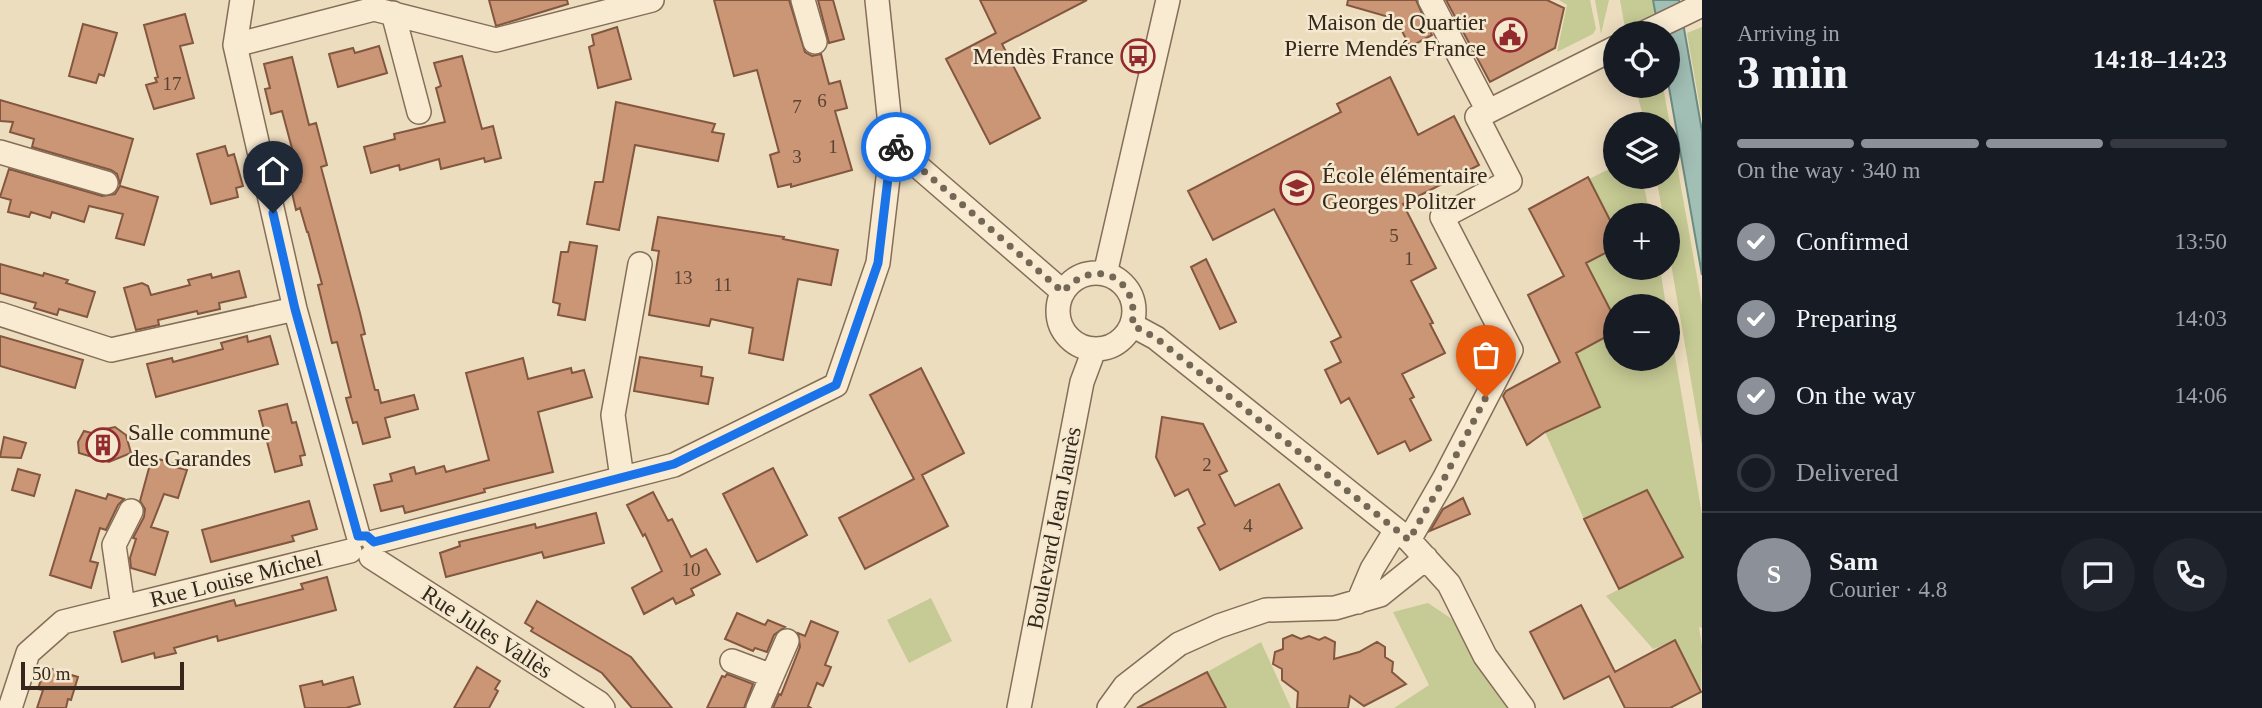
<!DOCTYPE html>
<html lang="en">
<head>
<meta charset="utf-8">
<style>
  :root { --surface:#171b24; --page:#20242c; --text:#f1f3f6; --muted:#9ea1a6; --line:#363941; --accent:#8c9099 }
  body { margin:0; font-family:"Times New Roman",serif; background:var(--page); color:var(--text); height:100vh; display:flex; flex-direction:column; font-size:26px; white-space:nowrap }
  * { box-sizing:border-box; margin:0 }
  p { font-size:23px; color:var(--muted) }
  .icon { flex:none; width:38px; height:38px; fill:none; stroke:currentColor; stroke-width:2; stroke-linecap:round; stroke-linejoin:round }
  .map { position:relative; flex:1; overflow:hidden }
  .panel { display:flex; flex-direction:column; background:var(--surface); width:560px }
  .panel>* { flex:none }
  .buttons { position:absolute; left:1603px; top:21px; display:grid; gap:14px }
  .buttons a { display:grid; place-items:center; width:77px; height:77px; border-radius:50%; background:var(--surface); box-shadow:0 4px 18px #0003; font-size:35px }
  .scale { position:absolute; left:21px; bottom:18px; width:163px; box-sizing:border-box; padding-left:7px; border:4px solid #35271c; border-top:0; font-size:19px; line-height:24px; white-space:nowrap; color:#35271c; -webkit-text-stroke:5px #f4e8cf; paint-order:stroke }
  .pin { position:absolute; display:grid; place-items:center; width:60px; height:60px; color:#fff; margin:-72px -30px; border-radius:50% 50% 50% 0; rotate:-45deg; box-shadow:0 0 7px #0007 }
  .pin .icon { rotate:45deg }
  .courier { position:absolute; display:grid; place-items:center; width:70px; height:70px; margin:-35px; border:5px solid #1a73e8; border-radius:50%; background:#fff; color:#222; box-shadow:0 2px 9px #0007 }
  .summary em { font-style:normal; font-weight:700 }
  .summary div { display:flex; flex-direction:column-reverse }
  .summary { display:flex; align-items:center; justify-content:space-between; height:119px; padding:0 35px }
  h1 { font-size:46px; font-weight:700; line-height:52px }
  .bar { display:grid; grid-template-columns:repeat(4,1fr); gap:10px 7px; align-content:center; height:84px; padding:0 35px }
  .bar i { height:9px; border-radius:5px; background:var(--line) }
  .bar .active { background:var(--accent) }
  .bar p { grid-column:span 4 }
  .line { display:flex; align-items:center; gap:18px; padding:0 35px; border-top:2px solid var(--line) }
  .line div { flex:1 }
  .round { display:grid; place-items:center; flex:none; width:74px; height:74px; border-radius:37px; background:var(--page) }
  ol { padding:0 35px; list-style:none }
  li { display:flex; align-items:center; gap:21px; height:77px }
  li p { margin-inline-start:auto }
  li .icon { padding:7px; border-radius:50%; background:var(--accent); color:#fff; stroke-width:4 }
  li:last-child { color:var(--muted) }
  li i { width:38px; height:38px; border:4px solid var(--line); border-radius:50% }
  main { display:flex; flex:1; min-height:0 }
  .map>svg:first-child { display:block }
  .green { fill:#c6ca94 }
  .water { fill:#a2bfb5; stroke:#6a8c82; stroke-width:2 }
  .building { fill:#ca9676; stroke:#83573f; stroke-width:2 }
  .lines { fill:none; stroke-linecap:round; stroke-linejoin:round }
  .minor-casing { stroke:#856e58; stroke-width:26 }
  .minor { stroke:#f8ebd2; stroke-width:23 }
  .done { stroke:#756755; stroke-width:7; stroke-dasharray:0 12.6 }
  .route { stroke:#1a73e8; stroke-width:9 }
  .labels { text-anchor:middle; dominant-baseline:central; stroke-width:5; stroke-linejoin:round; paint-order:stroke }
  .number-label { font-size:19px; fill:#5a4332 }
  .poi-label { font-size:23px; fill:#35271c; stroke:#f4e8cf; text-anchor:end }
  .street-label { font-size:23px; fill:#35271c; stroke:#f4e8cf }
</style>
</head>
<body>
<main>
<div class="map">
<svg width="1702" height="708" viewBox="0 0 1702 708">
  <rect width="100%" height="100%" fill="#edddbf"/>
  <path class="green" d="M1559 0H1590L1596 29 1593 34 1557 52 1567 5Z
    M1595 0H1609L1601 34Z
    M1620 0H1653L1655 13 1625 28Z
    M1702 27V119L1687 33Z
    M1635 86H1663L1702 305V445L1668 246V215H1663L1656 177H1668V124H1645Z
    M1609 145 1615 146V177H1642L1650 215H1615V230L1589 179 1615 166Z
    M1615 248V268H1660L1666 306H1615V319L1586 263Z
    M1668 315 1702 514V628L1699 627 1702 646 1701 692 1675 641 1653 649 1606 596 1682 557 1647 491 1584 519 1545 432 1600 407 1576 353 1615 332V359H1668Z
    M931 598 952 641 909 663 887 620Z
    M1428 603 1452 619 1479 669 1507 708H1394L1429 685 1393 612Z
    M1261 642 1291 708H1226L1207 672Z"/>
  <path class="water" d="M1653 0H1679L1702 131V275L1668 82V33H1659Z"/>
  <path class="building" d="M489 0H567L568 4 496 26Z
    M714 0H789L805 52 812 56 821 54 829 84 840 81 847 108 835 111 852 170 791 187V184L778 187 770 155 779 152 757 70 734 76Z
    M818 0H833L844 39 829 43Z
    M980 0H1087L1002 44 1040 118 990 144 946 59 996 33Z
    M1348 0H1416L1432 35 1410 47 1396 19 1347 5Z
    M1446 0H1547L1564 8 1555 48 1490 82Z
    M185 14 193 43 180 46 194 98 154 109 146 85 157 82 155 78 158 77 144 25Z
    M83 24 117 33 104 76 99 74 96 83 69 76Z
    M617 27 631 79 598 88 589 47 594 45 592 35Z
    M379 46 387 73 338 87 329 54 353 48 355 53Z
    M462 56 482 129 493 126 501 158 485 162 484 158 441 169 439 159 400 170 399 165 371 173 364 147 395 139 394 134 445 122 436 88 441 86 434 63Z
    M292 57 309 125 316 123 327 165 321 167 360 313 365 334 361 335 375 390H378L381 403 414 395 418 409 385 418 390 437 363 444 357 422 353 423 349 409 346 398 351 397 337 342 332 343 318 285 322 284 308 232H307L300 208 296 210 290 184 301 182 282 111 271 114 265 89 270 88 264 64Z
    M1390 77 1418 135 1454 116 1479 165 1403 204 1436 268 1411 281 1433 323 1430 324 1445 353 1402 374 1414 397 1410 399 1431 440 1410 451 1405 441 1378 454 1349 398 1341 403 1325 370 1341 362 1331 342 1341 337 1274 209 1213 240 1188 191 1341 112 1337 104Z
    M0 100 133 139 120 184 117 174 111 170 32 147 34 139 10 132 13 122 0 121Z
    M616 102 715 124 712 132 724 134 718 161 635 145 619 230 587 224 595 182H603Z
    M225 146 228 156 234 154 243 186 236 188 238 197 211 204 197 154Z
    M9 169 102 196 115 194 120 186 158 197 144 245 116 238 123 214 89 206 84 222 52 212 50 218 31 212 29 217 8 212 11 200 0 197Z
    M1588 177 1615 230V248L1586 263 1615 319V332L1576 353 1600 407 1545 432 1527 445 1503 396 1506 391 1560 362 1528 295 1564 276 1529 209Z
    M658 217 784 237 783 239 838 250 831 285 798 279 783 360 749 353 753 328 711 319 709 326 649 315 659 251 652 250Z
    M570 242 597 246 585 320 558 315 560 304 553 302 561 252H568Z
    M1206 259 1236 322 1220 329 1191 267Z
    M0 264 43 276 44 273 68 280 66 283 95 292 87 317 59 309 57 315 34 308 36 303 0 293Z
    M239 271 246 297 219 303 220 309 198 314 197 311 158 320 159 325 136 330 124 288 142 283 148 286 151 295 190 285 188 280 211 274 212 278Z
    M0 336 83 360 75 388 0 366Z
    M247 336 248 342 270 336 278 364 156 397 147 364 172 358 173 362 223 349 221 343Z
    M640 357 702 367 701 376 713 378 708 404 634 391Z
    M523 358 528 379 571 368 572 373 584 370 592 397 538 412 553 472 484 489 485 492 405 513 403 506 381 511 374 485 392 481 390 474 414 467 416 474 444 466 446 472 489 460 466 373Z
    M921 368 964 453 922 475 948 526 865 569 839 518 914 479 870 395Z
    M287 404 292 423 296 422 305 455 300 456 302 465 275 472 259 411Z
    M1162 417 1203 424 1227 471 1219 475 1235 506 1279 484 1302 528 1220 570 1198 528 1205 524 1188 489 1175 496 1156 457Z
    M115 427 126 435 131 453 109 462 79 453 78 442 84 431 99 435 106 429Z
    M4 437 26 443 21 458 0 457Z
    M152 457 175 464V467L187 470 178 498 164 494 151 527 168 532 155 575 131 568 130 558 136 539 133 538 144 517 145 509 140 501Z
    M773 468 807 535 757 562 723 494Z
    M18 469 40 475 34 496 12 490Z
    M76 490 106 499 108 494 124 499 118 505 106 530 100 528 90 561 98 563 91 588 50 575Z
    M1647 490 1683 557 1619 589 1584 519Z
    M653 492 668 521 672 519 691 557 706 549 720 574 691 589 694 595 676 604 673 598 644 614 632 588 662 571 645 534 643 536 627 505Z
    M1463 498 1470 514 1430 531 1443 509Z
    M309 501 317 529 292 536 294 541 211 562 202 530Z
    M596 513 604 543 544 558 542 552 446 577 440 553 460 546 459 542 535 524 536 528Z
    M327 577 336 610 218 641 217 636 174 648 176 653 155 658 154 653 122 662 114 632 234 600 236 606 303 589 301 584Z
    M537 601 631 657 672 708H632L602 673 531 631 533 628 525 623Z
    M1581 605 1615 672 1675 640 1701 692 1670 708H1625L1609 676 1564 699 1530 632Z
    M737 613 765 625 768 620 785 627 774 635 767 652 755 648 753 651 725 639Z
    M811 621 838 632 825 665 831 667 827 677 823 686 817 683 808 706 811 708H773L779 694 781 695 800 647 798 633 805 636Z
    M1292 635 1301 639 1309 636 1319 640 1325 637 1335 642 1334 659 1359 652 1377 642 1385 647V657L1393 662 1392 672 1406 684 1364 706 1350 696 1348 708H1297L1298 692 1282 680V669L1273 664 1275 652 1283 649V639Z
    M45 667 78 677 71 700 68 699 66 708H37L43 690 38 689Z
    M477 667 500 681 495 689 498 691 489 708H454Z
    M1207 672 1226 708H1137Z
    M727 674 753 684 744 708H707L722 676 725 677Z
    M353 677 360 704 346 708H305L300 686 322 681 323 685Z"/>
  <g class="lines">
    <defs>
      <path id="minor" d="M242 0 235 45 295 309 358 535
        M803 0 815 42
        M1430 0 1488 111
        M393 13 419 112
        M1644 33 1702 5
        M235 45 374 9 496 40 652 0
        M892 144 1063 292
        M0 152 106 183
        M1058 311a38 38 0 1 1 76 0a38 38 0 1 1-76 0Z
        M1105 274 1168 0
        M0 314 111 350 295 309
        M1132 325 1156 338 1409 540 1449 584 1485 656 1523 708
        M622 478 613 415 640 264
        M1409 540 1444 479 1511 350 1442 217 1510 181 1477 117 1615 48
        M374 542 674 465 836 385 878 263 892 144 877 0
        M371 557 599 703 603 708
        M1358 602 1372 569 1396 530
        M123 607 114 545 131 511
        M732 661 772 676
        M10 708 28 653 63 622 350 551
        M758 708 787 641
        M1019 708 1082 382 1094 350
        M1109 708 1125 686 1179 644 1219 626 1266 610 1335 608 1380 595 1426 558"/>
    </defs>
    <use href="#minor" class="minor-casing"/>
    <use href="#minor" class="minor"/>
  </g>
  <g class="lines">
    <path class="done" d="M896 147 1063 292C1094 255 1141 278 1132 325L1156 338 1409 540 1444 479 1486 397"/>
    <path class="route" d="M273 213 295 309 358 536H367L374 542 674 464 836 385 878 263 892 144 896 147"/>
  </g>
  <defs>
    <symbol id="civic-ring" viewBox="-11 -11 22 22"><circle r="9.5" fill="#f4e8cf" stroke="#922a2e" stroke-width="1.5"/><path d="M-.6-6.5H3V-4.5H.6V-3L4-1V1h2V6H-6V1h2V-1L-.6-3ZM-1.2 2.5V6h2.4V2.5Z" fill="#922a2e"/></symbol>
    <symbol id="bus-ring" viewBox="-11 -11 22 22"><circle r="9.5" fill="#f4e8cf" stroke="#922a2e" stroke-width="1.5"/><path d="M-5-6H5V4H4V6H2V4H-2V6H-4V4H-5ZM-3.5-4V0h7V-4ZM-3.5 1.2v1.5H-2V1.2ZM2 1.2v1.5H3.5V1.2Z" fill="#922a2e"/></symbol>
    <symbol id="school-ring" viewBox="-11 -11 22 22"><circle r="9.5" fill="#f4e8cf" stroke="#922a2e" stroke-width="1.5"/><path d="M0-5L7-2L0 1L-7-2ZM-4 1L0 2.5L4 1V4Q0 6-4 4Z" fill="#922a2e"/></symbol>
    <symbol id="building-ring" viewBox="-11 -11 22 22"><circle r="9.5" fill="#f4e8cf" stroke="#922a2e" stroke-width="1.5"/><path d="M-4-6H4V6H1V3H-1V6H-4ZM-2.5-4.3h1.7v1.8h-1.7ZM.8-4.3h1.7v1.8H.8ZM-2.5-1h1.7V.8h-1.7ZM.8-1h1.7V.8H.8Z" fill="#922a2e"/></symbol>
  </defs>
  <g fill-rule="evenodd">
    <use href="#civic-ring" x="1491" y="16" width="38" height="38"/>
    <use href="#bus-ring" x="1119" y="37" width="38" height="38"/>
    <use href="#school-ring" x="1278" y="169" width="38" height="38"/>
    <use href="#building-ring" x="84" y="426" width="38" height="38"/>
  </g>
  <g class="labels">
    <g class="number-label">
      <text x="172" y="83">17</text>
      <text x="822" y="100">6</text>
      <text x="797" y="106">7</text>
      <text x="833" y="146">1</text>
      <text x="797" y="156">3</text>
      <text x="1394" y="235">5</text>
      <text x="1409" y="258">1</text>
      <text x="683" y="277">13</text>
      <text x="723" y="284">11</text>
      <text x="1207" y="464">2</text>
      <text x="1248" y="525">4</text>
      <text x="691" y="569">10</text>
    </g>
    <g class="poi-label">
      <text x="1486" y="22">Maison de Quartier<tspan x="1486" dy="26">Pierre Mendés France</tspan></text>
      <text x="1114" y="56">Mendès France</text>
      <text x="1322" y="175" text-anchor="start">École élémentaire<tspan x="1322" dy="26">Georges Politzer</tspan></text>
      <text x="128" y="432" text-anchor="start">Salle commune<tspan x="128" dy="26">des Garandes</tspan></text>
    </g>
    <g class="street-label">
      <text transform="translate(1054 528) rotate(-79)">Boulevard Jean Jaurès</text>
      <text transform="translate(236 579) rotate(-14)">Rue Louise Michel</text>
      <text transform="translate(487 632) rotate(33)">Rue Jules Vallès</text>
    </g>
  </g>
</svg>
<div class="buttons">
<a><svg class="icon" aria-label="locate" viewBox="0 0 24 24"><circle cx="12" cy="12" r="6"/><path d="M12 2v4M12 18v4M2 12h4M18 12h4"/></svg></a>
<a><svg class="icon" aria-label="layers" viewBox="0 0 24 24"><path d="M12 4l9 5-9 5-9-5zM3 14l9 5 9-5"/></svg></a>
<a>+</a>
<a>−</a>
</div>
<div class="scale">50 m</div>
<div class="pin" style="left:1486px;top:397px;background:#ea580c"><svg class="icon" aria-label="bag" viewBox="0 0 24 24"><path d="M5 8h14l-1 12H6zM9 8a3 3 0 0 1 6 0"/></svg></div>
<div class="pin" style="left:273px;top:213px;background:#1f2937"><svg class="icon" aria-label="home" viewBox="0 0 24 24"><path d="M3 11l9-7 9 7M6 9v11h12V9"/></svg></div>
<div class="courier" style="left:896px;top:147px"><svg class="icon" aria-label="bike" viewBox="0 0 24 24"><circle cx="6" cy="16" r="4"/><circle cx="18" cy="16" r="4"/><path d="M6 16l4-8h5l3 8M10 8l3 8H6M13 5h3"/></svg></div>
</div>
<section class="panel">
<div class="summary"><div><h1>3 min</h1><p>Arriving in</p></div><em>14:18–14:23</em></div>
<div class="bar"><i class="active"></i><i class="active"></i><i class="active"></i><i></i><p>On the way · 340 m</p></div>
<ol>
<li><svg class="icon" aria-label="check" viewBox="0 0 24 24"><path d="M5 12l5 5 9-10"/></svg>Confirmed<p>13:50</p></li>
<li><svg class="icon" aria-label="check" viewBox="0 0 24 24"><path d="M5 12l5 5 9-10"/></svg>Preparing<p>14:03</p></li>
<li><svg class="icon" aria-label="check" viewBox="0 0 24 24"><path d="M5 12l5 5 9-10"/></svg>On the way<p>14:06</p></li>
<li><i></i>Delivered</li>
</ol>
<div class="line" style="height:126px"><b class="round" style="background:var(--accent);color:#fff">S</b><div><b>Sam</b><p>Courier · 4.8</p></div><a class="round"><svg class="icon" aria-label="chat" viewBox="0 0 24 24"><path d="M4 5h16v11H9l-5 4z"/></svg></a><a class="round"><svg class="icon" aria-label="phone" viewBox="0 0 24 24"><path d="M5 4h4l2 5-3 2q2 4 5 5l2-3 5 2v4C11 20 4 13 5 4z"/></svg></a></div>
</section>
</main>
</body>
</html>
